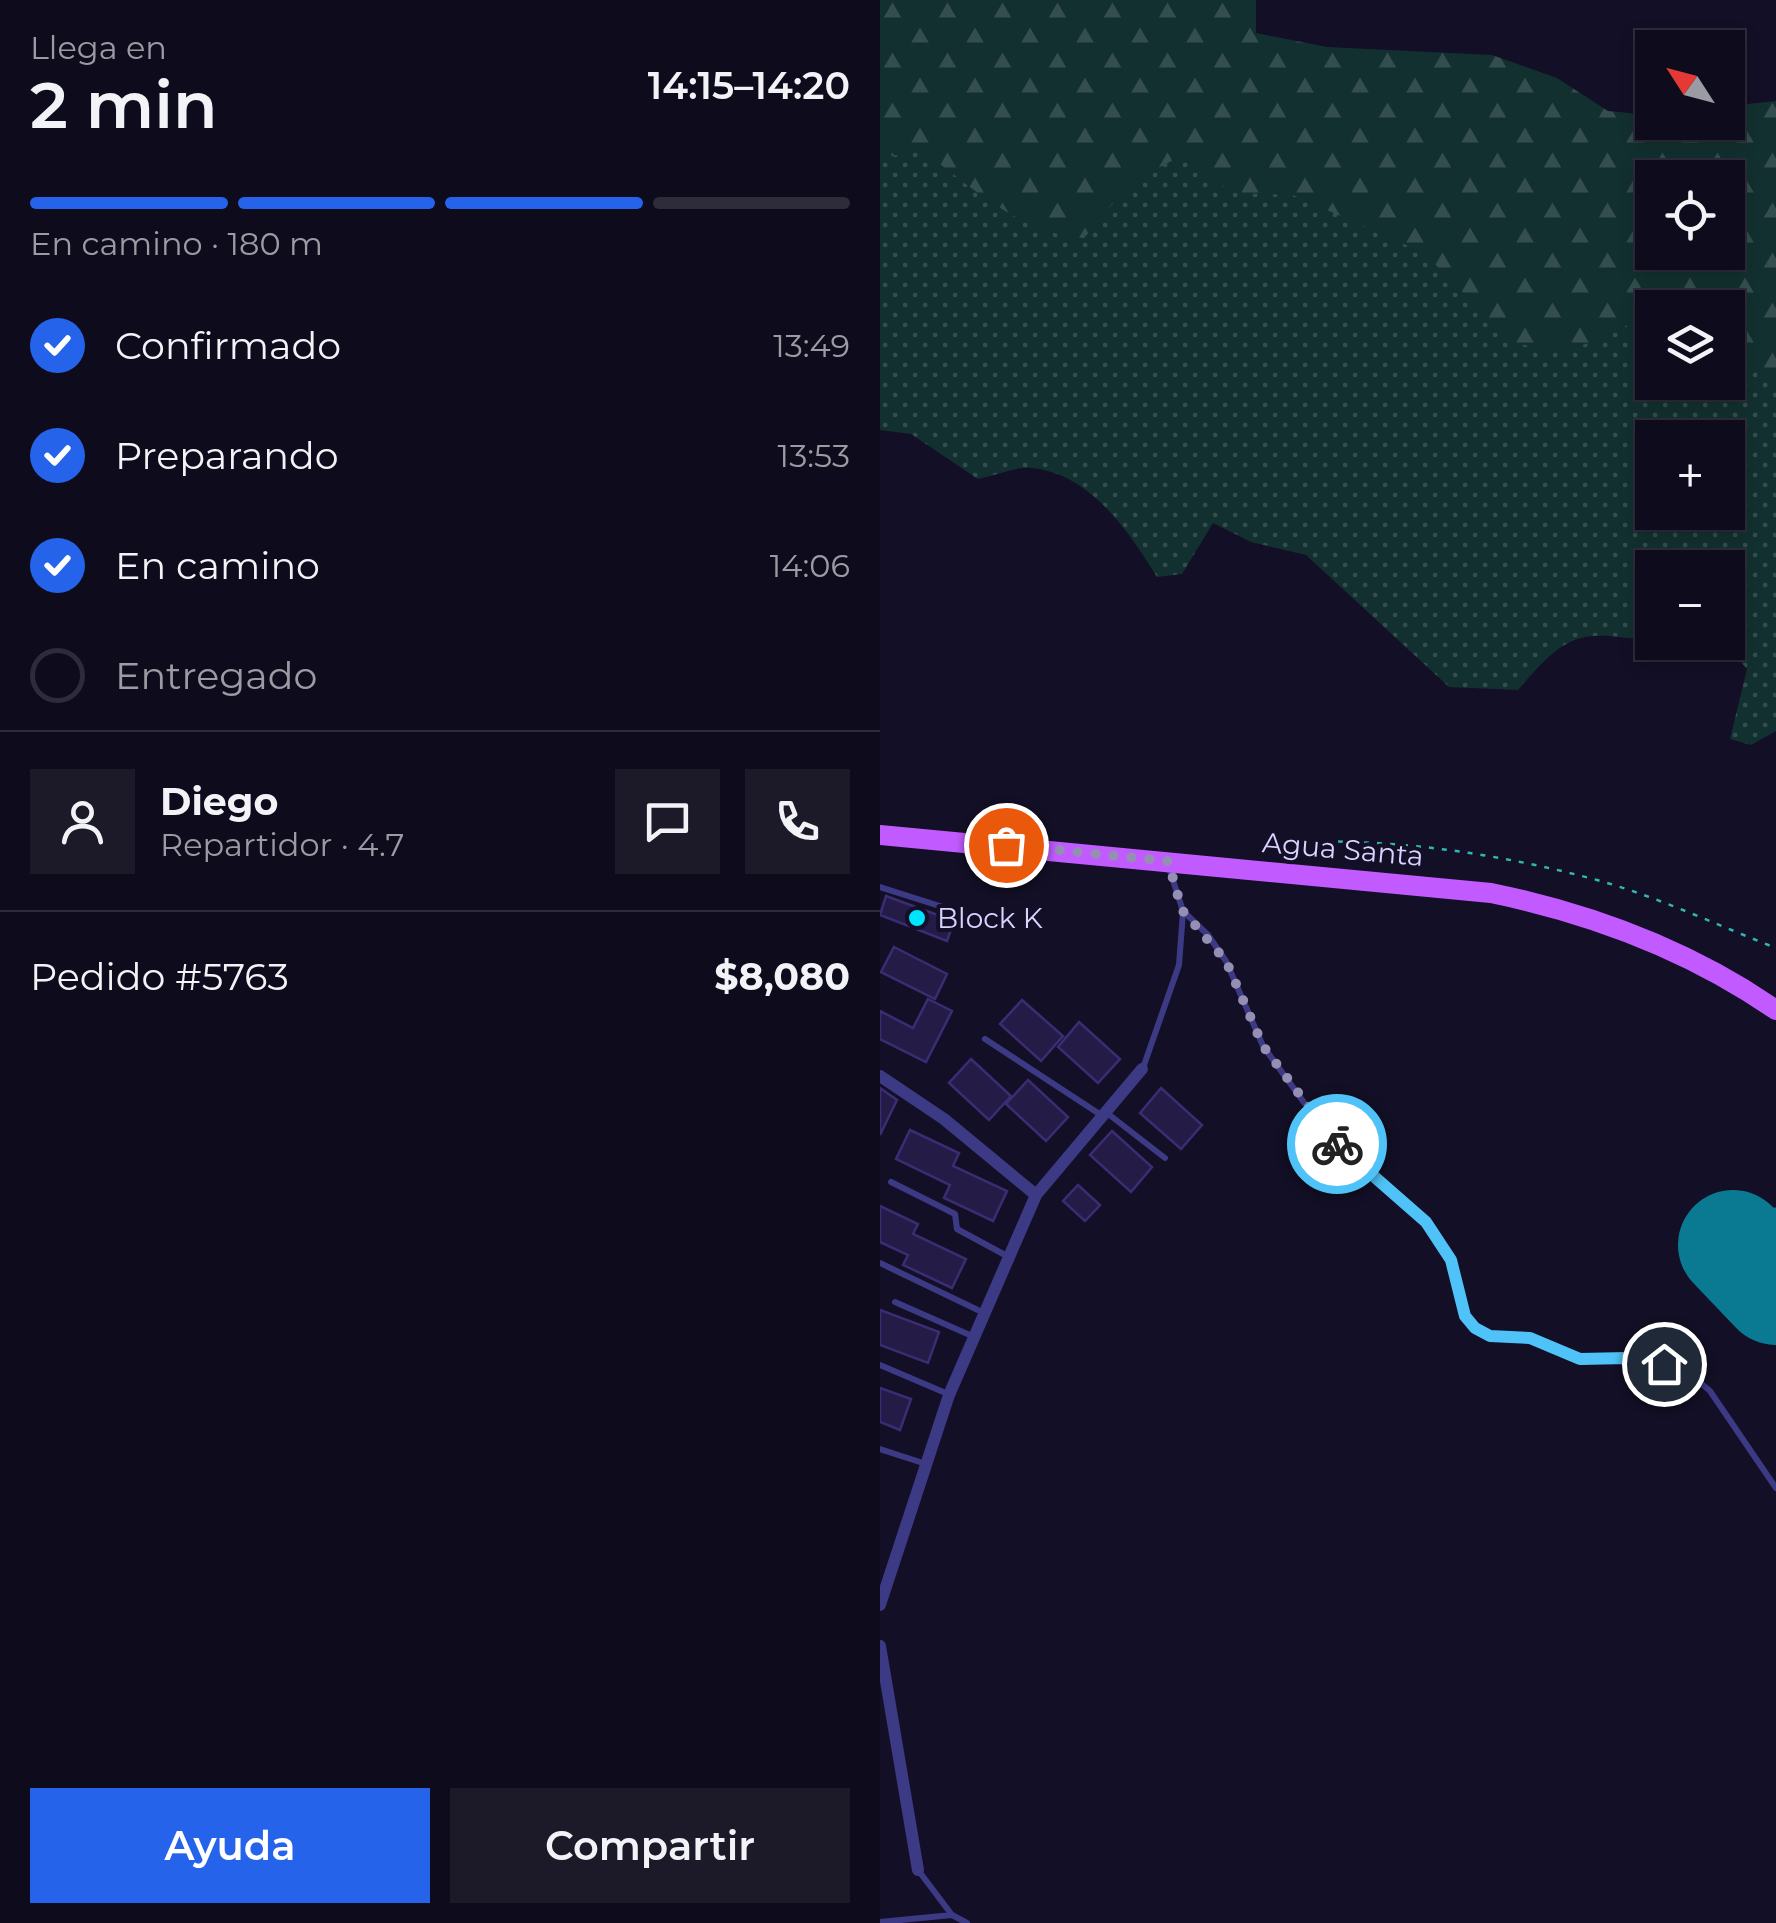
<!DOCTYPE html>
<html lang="es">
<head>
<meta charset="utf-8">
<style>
  :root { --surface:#0e0b1c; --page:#1c1929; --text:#f1f3f6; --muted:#9b9ba3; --line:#2e2b3b; --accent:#2563eb }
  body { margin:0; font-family:Montserrat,sans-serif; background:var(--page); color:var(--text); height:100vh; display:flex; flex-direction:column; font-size:38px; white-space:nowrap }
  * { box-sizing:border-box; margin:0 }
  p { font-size:32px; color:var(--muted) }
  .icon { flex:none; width:55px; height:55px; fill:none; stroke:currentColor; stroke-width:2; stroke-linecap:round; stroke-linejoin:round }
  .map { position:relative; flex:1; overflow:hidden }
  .side { display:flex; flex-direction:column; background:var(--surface); width:880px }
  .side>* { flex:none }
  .needle { width:65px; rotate:306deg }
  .fabs { position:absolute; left:755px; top:30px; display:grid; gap:20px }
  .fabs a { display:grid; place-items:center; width:110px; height:110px; border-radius:0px; background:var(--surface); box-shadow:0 5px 15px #0003,0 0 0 2px var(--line); font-size:50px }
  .pin { position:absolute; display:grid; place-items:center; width:85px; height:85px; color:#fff; margin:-42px; border:5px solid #fff; border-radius:50%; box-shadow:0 2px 10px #0007 }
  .courier { position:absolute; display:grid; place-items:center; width:100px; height:100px; margin:-50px; border:8px solid #4fc3f7; border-radius:50%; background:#fff; color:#222; box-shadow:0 2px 12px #0007 }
  .summary em { font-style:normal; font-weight:600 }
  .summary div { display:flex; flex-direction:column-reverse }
  .summary { display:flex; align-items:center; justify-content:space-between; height:170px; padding:0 30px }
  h1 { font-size:65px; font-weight:600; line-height:75px }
  .bar { display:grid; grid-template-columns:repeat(4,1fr); gap:15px 10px; align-content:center; height:120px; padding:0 30px }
  .bar i { height:12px; border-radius:8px; background:var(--line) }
  .bar .on { background:var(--accent) }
  .bar p { grid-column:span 4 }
  .line { display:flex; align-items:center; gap:25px; padding:0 30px; border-top:2px solid var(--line) }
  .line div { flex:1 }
  .round { display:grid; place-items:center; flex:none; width:105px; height:105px; border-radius:0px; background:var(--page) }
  ol { padding:0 30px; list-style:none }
  li { display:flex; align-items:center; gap:30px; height:110px }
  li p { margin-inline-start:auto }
  li .icon { padding:10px; border-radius:50%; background:var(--accent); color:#fff; stroke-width:4 }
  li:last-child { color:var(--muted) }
  li i { width:55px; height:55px; border:5px solid var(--line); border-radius:50% }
  .action { display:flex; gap:20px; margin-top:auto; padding:20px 30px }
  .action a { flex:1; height:115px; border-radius:0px; background:var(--accent); color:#fff; font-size:40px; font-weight:600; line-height:115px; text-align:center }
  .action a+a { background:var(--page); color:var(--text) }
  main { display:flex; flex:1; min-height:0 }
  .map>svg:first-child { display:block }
  .forest { fill:url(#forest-firs); fill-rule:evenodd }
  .park { fill:url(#park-dots); fill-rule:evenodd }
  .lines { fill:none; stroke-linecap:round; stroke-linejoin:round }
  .taxiway { stroke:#0a7a92; stroke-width:45 }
  .runway { stroke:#0a7a92; stroke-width:110 }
  .building { fill:#241b47; stroke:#3b2d73; stroke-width:2.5 }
  .path { stroke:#2fb8b0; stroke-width:2.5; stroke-dasharray:5 8; stroke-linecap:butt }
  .lane { stroke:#3d3a85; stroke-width:6 }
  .street { stroke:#3d3a85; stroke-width:12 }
  .primary { stroke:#c25bff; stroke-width:20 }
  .done { stroke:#948fb3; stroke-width:10; stroke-dasharray:0 18 }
  .route { stroke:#4fc3f7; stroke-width:12 }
  .poi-dot { fill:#00e5ff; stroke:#130f26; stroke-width:4 }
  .labels { text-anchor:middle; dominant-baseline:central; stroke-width:8; stroke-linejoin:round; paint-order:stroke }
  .street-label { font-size:28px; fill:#d9d4ff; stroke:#130f26 }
  .poi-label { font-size:28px; fill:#d9d4ff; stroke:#130f26; text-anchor:start }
</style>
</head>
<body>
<main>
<section class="side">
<div class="summary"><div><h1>2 min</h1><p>Llega en</p></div><em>14:15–14:20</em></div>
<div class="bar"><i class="on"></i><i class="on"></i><i class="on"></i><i></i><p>En camino · 180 m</p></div>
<ol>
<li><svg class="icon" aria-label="check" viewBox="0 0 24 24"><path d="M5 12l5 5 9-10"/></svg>Confirmado<p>13:49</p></li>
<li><svg class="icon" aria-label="check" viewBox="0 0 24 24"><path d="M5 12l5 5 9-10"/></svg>Preparando<p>13:53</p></li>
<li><svg class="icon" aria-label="check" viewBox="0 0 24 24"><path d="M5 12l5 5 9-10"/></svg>En camino<p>14:06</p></li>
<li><i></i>Entregado</li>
</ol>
<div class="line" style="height:180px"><a class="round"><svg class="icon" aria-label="person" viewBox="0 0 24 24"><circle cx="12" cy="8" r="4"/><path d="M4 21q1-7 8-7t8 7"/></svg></a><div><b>Diego</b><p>Repartidor · 4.7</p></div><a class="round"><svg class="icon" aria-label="chat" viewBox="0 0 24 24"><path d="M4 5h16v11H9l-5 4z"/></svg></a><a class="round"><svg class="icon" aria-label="phone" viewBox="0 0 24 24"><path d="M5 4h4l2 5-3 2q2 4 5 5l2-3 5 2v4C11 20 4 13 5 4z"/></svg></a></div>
<div class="line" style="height:130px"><div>Pedido #5763</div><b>$8,080</b></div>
<div class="action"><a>Ayuda</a><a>Compartir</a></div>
</section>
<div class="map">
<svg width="896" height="1923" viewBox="0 0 896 1923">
  <defs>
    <pattern id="forest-firs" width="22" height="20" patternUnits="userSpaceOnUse" patternTransform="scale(2.5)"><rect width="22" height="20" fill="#12302f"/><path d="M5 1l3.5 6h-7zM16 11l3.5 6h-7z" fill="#344d4e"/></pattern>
    <pattern id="park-dots" width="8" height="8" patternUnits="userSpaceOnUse" patternTransform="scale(2.5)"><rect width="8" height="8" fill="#12302f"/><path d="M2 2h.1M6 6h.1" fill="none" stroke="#344d4e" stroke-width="1.8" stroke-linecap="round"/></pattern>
  </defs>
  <rect width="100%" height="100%" fill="#130f26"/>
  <path class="forest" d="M0 0H376V33L447 47 612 55 677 78 728 111 772 115V122H848V106L896 101V504L848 438H772L0 296ZM772 178H848V252H772ZM772 308H848V382H772Z"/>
  <path class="park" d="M44 152C93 188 141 234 204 238L250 183 297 158 315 159 351 193 413 195 544 253 632 342 678 353 727 337 772 311V382H848V336L896 387V731L871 745 850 739 867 669 844 643 848 568H772V642C698 629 687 633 638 690L569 687 426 555 371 542 333 523 302 574 277 577C249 532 211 474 152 468 137 466 114 476 98 479L31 434 0 430V157ZM772 438H848V512H772Z"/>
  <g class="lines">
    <path class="taxiway" d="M853 1245 896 1230"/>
    <path class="runway" d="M853 1245 896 1290"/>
  </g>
  <path class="building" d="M6 896 74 921 67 941 0 915Z
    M14 947 67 974 55 999 1 972Z
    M48 999 72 1011 46 1062 0 1039V1011L33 1028Z
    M142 1000 183 1036 161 1061 120 1024Z
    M199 1022 240 1059 218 1083 178 1047Z
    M91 1059 131 1096 109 1120 69 1083Z
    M148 1080 188 1117 166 1141 126 1104Z
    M0 1088 17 1100 0 1135Z
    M281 1088 322 1125 301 1149 260 1113Z
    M30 1130 79 1153 73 1166 127 1191 113 1221 64 1198 70 1185 16 1159Z
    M232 1131 272 1167 251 1192 210 1155Z
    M198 1185 220 1205 205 1221 183 1201Z
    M0 1206 38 1224 33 1234 86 1259 72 1288 23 1265 28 1255 0 1242Z
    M0 1310 59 1332 48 1363 0 1345Z
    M0 1388 31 1399 20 1430 0 1422Z"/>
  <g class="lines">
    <path class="path" d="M398 853 408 842C511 838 617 853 717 880 778 897 837 925 896 948"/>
    <path class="lane" d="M289 868 303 911 328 935 346 961 383 1046 449 1137 546 1222 571 1259 585 1316 595 1328 610 1336 650 1338 700 1359 763 1360 809 1373 830 1391 896 1488
      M0 887 85 914
      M105 1039 221 1115
      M263 1068 299 965 303 912
      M227 1113 285 1158
      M11 1182 75 1214 77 1229 127 1256
      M0 1263 102 1312
      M15 1302 92 1336
      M0 1365 68 1394
      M0 1449 46 1464
      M38 1870 72 1915 87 1923
      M0 1922 72 1915"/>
    <path class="street" d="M0 1076 64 1119 156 1195
      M0 1605 69 1395 156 1195 262 1069
      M0 1646 38 1870"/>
    <path class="primary" d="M0 835 611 893C713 914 809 950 896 1010"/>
  </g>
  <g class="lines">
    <path class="done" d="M126 845 288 861 302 910 346 961 383 1046 457 1144"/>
    <path class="route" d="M457 1144 546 1222 571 1260 585 1316 595 1328 610 1336 650 1338 700 1359 747 1358 784 1364"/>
  </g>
  <circle class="poi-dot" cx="37" cy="918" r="10"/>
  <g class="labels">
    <g class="street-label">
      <text transform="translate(463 849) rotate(5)">Agua Santa</text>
    </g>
    <g class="poi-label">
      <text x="57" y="918">Block K</text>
    </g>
  </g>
</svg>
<div class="fabs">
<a><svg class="needle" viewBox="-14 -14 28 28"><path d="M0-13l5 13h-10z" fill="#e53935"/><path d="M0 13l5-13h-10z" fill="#9b9ba3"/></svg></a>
<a><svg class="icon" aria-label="locate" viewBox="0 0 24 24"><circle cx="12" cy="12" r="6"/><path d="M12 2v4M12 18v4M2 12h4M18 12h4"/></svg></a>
<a><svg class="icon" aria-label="layers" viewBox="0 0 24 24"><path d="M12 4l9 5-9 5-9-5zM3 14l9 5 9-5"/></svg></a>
<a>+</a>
<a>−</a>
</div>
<div class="pin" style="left:126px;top:845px;background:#ea580c"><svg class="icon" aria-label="bag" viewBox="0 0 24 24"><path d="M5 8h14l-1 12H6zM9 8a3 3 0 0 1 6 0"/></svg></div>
<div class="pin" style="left:784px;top:1364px;background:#1f2937"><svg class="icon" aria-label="home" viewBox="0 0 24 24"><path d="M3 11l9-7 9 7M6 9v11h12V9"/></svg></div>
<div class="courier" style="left:457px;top:1144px"><svg class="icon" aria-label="bike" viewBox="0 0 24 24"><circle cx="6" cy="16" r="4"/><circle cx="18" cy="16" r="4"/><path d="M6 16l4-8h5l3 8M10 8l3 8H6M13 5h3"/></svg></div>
</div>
</main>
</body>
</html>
